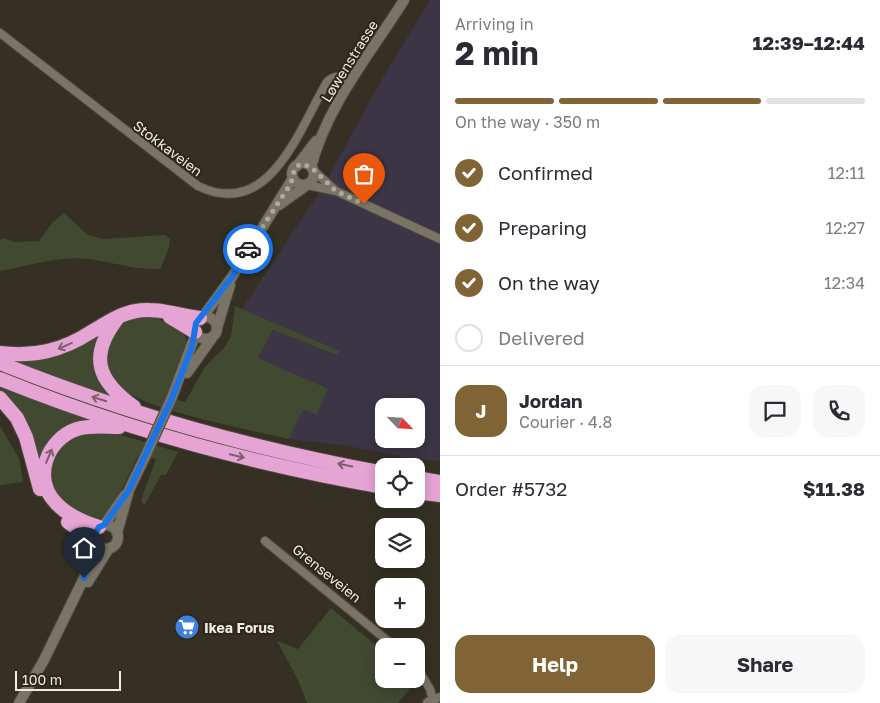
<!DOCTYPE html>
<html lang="en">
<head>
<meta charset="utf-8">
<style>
  :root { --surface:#fff; --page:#f7f7f7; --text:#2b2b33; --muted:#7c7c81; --line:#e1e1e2; --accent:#816436 }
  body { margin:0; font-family:"Golos Text",sans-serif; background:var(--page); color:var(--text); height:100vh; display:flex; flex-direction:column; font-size:19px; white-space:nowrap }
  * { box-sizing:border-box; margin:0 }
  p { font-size:16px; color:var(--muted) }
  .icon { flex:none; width:28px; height:28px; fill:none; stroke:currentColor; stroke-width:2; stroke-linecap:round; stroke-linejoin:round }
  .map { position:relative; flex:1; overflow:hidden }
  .panel { display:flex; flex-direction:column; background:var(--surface); width:440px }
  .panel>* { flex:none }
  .needle { width:32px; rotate:115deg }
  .tools { position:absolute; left:375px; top:398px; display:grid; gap:10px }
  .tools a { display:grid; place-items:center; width:50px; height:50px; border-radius:10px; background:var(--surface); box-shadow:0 2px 12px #0003; font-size:25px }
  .scale { position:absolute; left:15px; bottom:12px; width:106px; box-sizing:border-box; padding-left:5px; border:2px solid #eeebe3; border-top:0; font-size:14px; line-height:18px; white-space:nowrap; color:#eeebe3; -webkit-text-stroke:4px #2b271a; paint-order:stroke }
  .pin { position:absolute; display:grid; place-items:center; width:42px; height:42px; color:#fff; margin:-51px -21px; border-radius:50% 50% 50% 0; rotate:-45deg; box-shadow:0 0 5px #0007 }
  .pin .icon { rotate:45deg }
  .courier { position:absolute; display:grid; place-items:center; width:50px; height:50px; margin:-25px; border:4px solid #1a73e8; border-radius:50%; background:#fff; color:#222; box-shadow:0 1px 6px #0007 }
  .overview em { font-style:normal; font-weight:700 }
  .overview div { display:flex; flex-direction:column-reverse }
  .overview { display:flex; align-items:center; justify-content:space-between; height:85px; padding:0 15px }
  h1 { font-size:32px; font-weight:700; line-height:38px }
  .bar { display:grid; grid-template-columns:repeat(4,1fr); gap:8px 5px; align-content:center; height:60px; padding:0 15px }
  .bar i { height:6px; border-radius:4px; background:var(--line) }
  .bar .selected { background:var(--accent) }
  .bar p { grid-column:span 4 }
  .line { display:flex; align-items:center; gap:12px; padding:0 15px; border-top:1px solid var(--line) }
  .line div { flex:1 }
  .round { display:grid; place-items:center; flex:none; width:52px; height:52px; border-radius:15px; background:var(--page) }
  ol { padding:0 15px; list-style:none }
  li { display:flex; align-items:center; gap:15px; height:55px }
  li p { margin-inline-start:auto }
  li .icon { padding:5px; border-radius:50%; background:var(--accent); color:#fff; stroke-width:4 }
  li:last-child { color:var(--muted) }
  li i { width:28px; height:28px; border:2px solid var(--line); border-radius:50% }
  .primary-button { display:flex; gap:10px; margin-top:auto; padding:10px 15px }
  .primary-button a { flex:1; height:58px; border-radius:15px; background:var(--accent); color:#fff; font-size:20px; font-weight:700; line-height:58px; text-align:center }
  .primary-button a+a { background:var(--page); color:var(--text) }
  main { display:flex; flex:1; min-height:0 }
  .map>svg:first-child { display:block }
  .commercial { fill:#3b3546; fill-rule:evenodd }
  .green { fill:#414931 }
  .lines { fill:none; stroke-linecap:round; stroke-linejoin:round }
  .street-casing { stroke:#4f4b40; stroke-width:10 }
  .secondary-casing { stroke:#4f4b40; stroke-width:12 }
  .highway-casing { stroke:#4f4b40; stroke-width:16 }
  .street { stroke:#797465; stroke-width:8 }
  .secondary { stroke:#797465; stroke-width:10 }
  .highway { stroke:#e6a4d4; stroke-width:14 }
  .secondary-bridge-casing { stroke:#4f4b40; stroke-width:12; stroke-linecap:butt }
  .secondary-bridge { stroke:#797465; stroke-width:10 }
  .oneway { stroke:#7f5f6e }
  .done { stroke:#adaaa0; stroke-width:5; stroke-dasharray:0 9 }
  .route { stroke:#1a73e8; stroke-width:6 }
  .labels { text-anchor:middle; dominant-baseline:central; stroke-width:4; stroke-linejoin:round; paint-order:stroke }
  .street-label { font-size:14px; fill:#eeebe3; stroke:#2b271a }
  .poi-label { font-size:14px; font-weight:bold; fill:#eeebe3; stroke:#2b271a; text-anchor:start }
</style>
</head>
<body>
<main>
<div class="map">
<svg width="440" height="703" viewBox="0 0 440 703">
  <rect width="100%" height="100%" fill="#353023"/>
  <path class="commercial" d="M430 0H440V461L413 459 343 445 289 439 303 410 258 358 273 330 336 355 242 309 323 187 382 79ZM384 406H416V439H384Z"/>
  <path class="green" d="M64 213 88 235 103 239 165 235 170 239 169 248 160 269C134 270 112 262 88 259 59 255 28 266 0 271V241L3 238 15 242 39 241 52 223Z
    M235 306 340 351 336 355 273 330 258 358 328 389 317 414 303 410 289 439C248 429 151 412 121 388 96 368 103 324 136 316 139 315 143 314 147 314 159 317 173 327 184 333L187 343 166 397 185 402 205 367 224 348 231 336Z
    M101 329 99 341 111 396 16 362 18 358Z
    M0 384 101 420 73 425 42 467 0 392Z
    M0 426 19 458 23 482 0 485Z
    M93 431 115 433 178 452 166 475H161L144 506 141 500 156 459 139 454C130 471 113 516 94 521 83 514 60 500 54 489 38 458 67 437 93 431Z
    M331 608 384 652V679H407L409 690 398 703H307L298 680 277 641 298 649Z"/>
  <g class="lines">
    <defs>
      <path id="street" d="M0 33 198 186C270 221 299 129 327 82 336 74 342 76 352 81
        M307 185 336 191 313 170
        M336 191 440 239
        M265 541 394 646
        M416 666 430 689 433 700 440 697"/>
      <path id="secondary" d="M292 174a11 11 0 1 1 22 0a11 11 0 1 1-22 0Z
        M297 166 316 141
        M311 167C327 105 371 53 404 0
        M279 205 307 185
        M195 328a11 11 0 1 1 22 0a11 11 0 1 1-22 0Z
        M202 318 232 277 293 178
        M217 328 230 285
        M187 373 212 338
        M172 397 196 333
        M104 525 125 495
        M94 537a12 12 0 1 1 24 0a12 12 0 1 1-24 0Z
        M117 533 129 490 145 457
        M88 582 109 548
        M19 703 44 660 84 578 95 542
        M428 703 433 700"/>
      <path id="highway" d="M170 317 195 332
        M117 319C88 357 98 381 134 407
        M0 353C34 357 62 351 91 332 105 324 119 314 136 311 157 307 180 316 200 318
        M0 363C124 413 253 449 384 473
        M0 379C124 429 252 464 384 487
        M0 398 17 418 26 437 40 489
        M416 478 440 482
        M416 492 440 495
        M68 522 95 541
        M99 527C83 522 67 515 56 503 32 478 47 439 77 429 91 425 106 427 119 427"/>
    </defs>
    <use href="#street" class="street-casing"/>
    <use href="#secondary" class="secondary-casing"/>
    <use href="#highway" class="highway-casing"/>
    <use href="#street" class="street"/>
    <use href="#secondary" class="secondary"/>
    <use href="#highway" class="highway"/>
    <defs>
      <path id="secondary-bridge" d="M145 457 172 397"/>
    </defs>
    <use href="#secondary-bridge" class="secondary-bridge-casing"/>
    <use href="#secondary-bridge" class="secondary-bridge"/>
  </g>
  <defs><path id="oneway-shaft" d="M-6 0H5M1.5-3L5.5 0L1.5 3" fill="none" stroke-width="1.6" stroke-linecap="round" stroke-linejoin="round" transform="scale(1.25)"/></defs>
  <g class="oneway">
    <use href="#oneway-shaft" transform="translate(65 346) rotate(156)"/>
    <use href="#oneway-shaft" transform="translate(99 399) rotate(-162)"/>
    <use href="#oneway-shaft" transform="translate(49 456) rotate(-67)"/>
    <use href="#oneway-shaft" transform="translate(237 456) rotate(14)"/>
    <use href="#oneway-shaft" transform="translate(345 465) rotate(-168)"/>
  </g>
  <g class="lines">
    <path class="done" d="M248 249 288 188 293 178 294 169 300 164 311 167 336 191 364 204"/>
    <path class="route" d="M84 578 94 550 95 534 99 527 104 525 129 490 172 398 192 347 196 323 232 277 248 249"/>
  </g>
  <defs>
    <symbol id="supermarket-disc" viewBox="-11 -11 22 22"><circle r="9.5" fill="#3f7fe0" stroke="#2b271a"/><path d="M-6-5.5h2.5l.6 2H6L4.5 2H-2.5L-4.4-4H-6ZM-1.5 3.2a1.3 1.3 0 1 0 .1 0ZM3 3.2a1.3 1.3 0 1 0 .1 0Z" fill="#fff"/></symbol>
  </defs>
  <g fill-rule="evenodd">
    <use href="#supermarket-disc" x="173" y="613" width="28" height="28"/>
  </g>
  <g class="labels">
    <g class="street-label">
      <text transform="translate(349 61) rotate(-58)">Løwenstrasse</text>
      <text transform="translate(168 148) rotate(37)">Stokkaveien</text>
      <text transform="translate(327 573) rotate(39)">Grenseveien</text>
    </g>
    <g class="poi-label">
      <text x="204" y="627">Ikea Forus</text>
    </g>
  </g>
</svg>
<div class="tools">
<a><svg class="needle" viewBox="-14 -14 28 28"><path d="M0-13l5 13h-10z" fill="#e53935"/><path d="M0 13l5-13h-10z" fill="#7c7c81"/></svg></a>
<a><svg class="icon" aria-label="locate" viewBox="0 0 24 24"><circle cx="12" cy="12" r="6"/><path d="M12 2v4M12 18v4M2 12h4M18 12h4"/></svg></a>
<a><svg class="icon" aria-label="layers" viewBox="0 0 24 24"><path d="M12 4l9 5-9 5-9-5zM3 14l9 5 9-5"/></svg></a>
<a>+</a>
<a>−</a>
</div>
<div class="scale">100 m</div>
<div class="pin" style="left:364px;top:204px;background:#ea580c"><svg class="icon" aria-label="bag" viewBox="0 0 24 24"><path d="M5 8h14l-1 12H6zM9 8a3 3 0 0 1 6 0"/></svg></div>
<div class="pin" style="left:84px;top:578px;background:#1f2937"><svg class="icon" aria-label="home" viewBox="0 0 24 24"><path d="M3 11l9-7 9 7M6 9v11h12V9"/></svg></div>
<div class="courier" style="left:248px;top:249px"><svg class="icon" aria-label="car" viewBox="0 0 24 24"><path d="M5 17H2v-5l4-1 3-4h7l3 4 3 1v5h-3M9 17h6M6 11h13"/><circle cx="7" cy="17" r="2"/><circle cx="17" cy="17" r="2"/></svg></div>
</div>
<section class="panel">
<div class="overview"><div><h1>2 min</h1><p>Arriving in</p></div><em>12:39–12:44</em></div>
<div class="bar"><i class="selected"></i><i class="selected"></i><i class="selected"></i><i></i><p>On the way · 350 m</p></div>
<ol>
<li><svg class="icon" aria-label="check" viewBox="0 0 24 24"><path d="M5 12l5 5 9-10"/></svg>Confirmed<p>12:11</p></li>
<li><svg class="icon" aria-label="check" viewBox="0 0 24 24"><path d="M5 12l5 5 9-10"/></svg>Preparing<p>12:27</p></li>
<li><svg class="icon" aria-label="check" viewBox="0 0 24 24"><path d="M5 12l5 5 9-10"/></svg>On the way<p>12:34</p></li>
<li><i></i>Delivered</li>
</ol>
<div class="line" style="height:90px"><b class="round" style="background:var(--accent);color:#fff">J</b><div><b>Jordan</b><p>Courier · 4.8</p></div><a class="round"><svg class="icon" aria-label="chat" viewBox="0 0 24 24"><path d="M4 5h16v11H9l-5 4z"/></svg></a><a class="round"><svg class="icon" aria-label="phone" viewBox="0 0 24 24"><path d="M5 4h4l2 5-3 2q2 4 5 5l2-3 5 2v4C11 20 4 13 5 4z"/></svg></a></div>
<div class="line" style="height:65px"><div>Order #5732</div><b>$11.38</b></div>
<div class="primary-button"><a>Help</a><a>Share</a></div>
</section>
</main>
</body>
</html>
